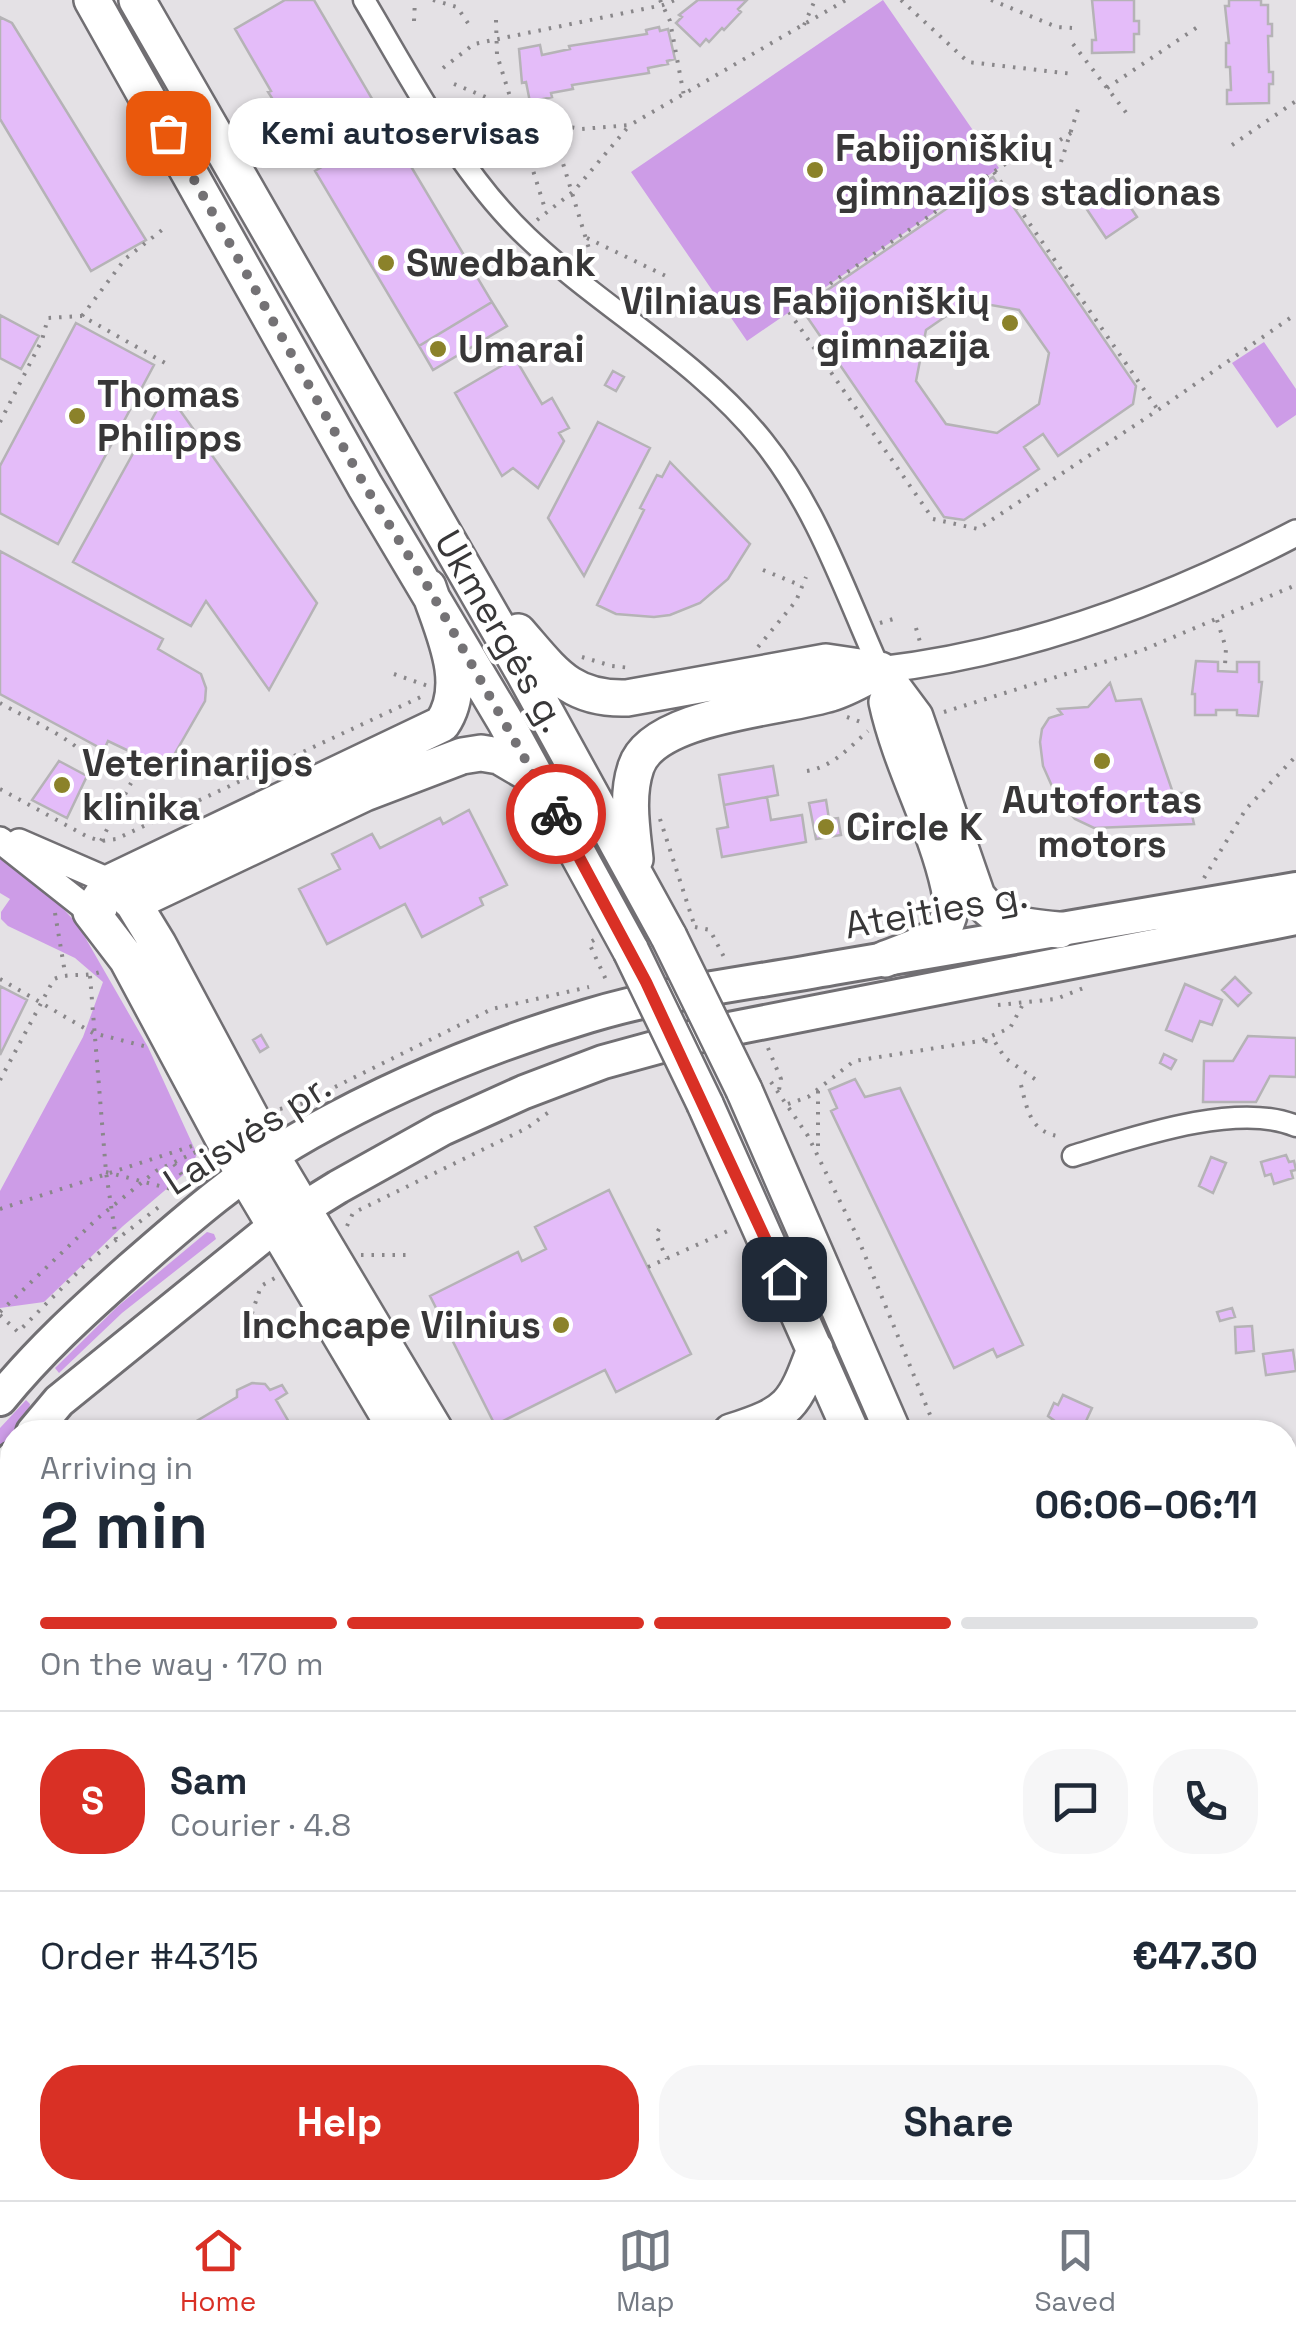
<!DOCTYPE html>
<html lang="en">
<head>
<meta charset="utf-8">
<style>
  :root { --surface:#fff; --page:#f6f6f7; --text:#1f2937; --muted:#747a83; --line:#e0e1e3; --accent:#d93025 }
  body { margin:0; font-family:"Space Grotesk",sans-serif; background:var(--page); color:var(--text); height:100vh; display:flex; flex-direction:column; font-size:38px; white-space:nowrap }
  * { box-sizing:border-box; margin:0 }
  p { font-size:32px; color:var(--muted) }
  .icon { flex:none; width:55px; height:55px; fill:none; stroke:currentColor; stroke-width:2; stroke-linecap:round; stroke-linejoin:round }
  .map { position:relative; flex:1; overflow:hidden }
  .drawer { position:absolute; left:0px; top:1420px; width:1298px; height:780px; display:flex; flex-direction:column; background:var(--surface); border-radius:40px 40px 0 0; box-shadow:0 2px 8px #0004 }
  .drawer>* { flex:none }
  .pin { position:absolute; display:grid; place-items:center; width:85px; height:85px; color:#fff; margin:-42px; border-radius:20px; box-shadow:0 5px 15px #0006 }
  .courier { position:absolute; display:grid; place-items:center; width:100px; height:100px; margin:-50px; border:8px solid #d93025; border-radius:50%; background:#fff; color:#222; box-shadow:0 2px 12px #0007 }
  .bubble { position:absolute; height:70px; border-radius:35px; background:var(--surface); box-shadow:0 2px 8px #0004; font-size:32px; font-weight:700; line-height:70px; text-align:center }
  .overview em { font-style:normal; font-weight:700 }
  .overview div { display:flex; flex-direction:column-reverse }
  .overview { display:flex; align-items:center; justify-content:space-between; height:170px; padding:0 40px }
  h1 { font-size:65px; font-weight:700; line-height:75px }
  .bar { display:grid; grid-template-columns:repeat(4,1fr); gap:15px 10px; align-content:center; height:120px; padding:0 40px }
  .bar i { height:12px; border-radius:8px; background:var(--line) }
  .bar .active { background:var(--accent) }
  .bar p { grid-column:span 4 }
  .line { display:flex; align-items:center; gap:25px; padding:0 40px; border-top:2px solid var(--line) }
  .line div { flex:1 }
  .round { display:grid; place-items:center; flex:none; width:105px; height:105px; border-radius:40px; background:var(--page) }
  .action { display:flex; gap:20px; margin-top:auto; padding:20px 40px }
  .action a { flex:1; height:115px; border-radius:40px; background:var(--accent); color:#fff; font-size:40px; font-weight:700; line-height:115px; text-align:center }
  .action a+a { background:var(--page); color:var(--text) }
  .tab-bar { display:flex; justify-content:space-around; align-items:center; height:140px; border-top:2px solid var(--line); background:var(--surface); font-size:28px; color:var(--muted) }
  .tab-bar a { display:grid; justify-items:center; gap:5px }
  .tab-bar .active { color:var(--accent) }
  .map>svg:first-child { display:block }
  .green { fill:#cd9ce7 }
  .building { fill:#e4bcf9; stroke:#b5b3b6; stroke-width:2.5; fill-rule:evenodd }
  .lines { fill:none; stroke-linecap:round; stroke-linejoin:round }
  .minor-casing { stroke:#716f73; stroke-width:25 }
  .tertiary-casing { stroke:#716f73; stroke-width:30 }
  .primary-casing { stroke:#716f73; stroke-width:38 }
  .trunk-casing { stroke:#716f73; stroke-width:40 }
  .path { stroke:#89878a; stroke-width:4; stroke-dasharray:2.5 8; stroke-linecap:butt }
  .minor { stroke:#fff; stroke-width:20 }
  .tertiary { stroke:#fff; stroke-width:25 }
  .primary { stroke:#fff; stroke-width:32 }
  .trunk { stroke:#fff; stroke-width:35 }
  .trunk-bridge-casing { stroke:#716f73; stroke-width:40; stroke-linecap:butt }
  .trunk-bridge { stroke:#fff; stroke-width:35 }
  .done { stroke:#747275; stroke-width:10; stroke-dasharray:0 18 }
  .route { stroke:#d93025; stroke-width:12 }
  .poi-dot { fill:#8b822a; stroke:#fff; stroke-width:4 }
  .labels { text-anchor:middle; dominant-baseline:central; stroke-width:8; stroke-linejoin:round; paint-order:stroke }
  .poi-label { font-size:38px; font-weight:bold; fill:#383738; stroke:#fff; text-anchor:start }
  .street-label { font-size:38px; fill:#383738; stroke:#fff }
</style>
</head>
<body>
<div class="map">
<svg width="1296" height="2200" viewBox="0 0 1296 2200">
  <rect width="100%" height="100%" fill="#e4e1e5"/>
  <path class="green" d="M883 0 999 168 747 341 631 172Z
    M1264 342 1296 389V415L1277 428 1232 363Z
    M0 858 41 884 78 925 148 1047 197 1154 190 1169 123 1226 44 1302 0 1308V1191L83 1037 103 982 75 958 8 926 1 919V912L10 899 0 893Z
    M207 1232 214 1234 216 1239 122 1313 59 1373 55 1368 117 1307Z
    M26 1400 30 1404 29 1411 0 1453V1428Z
    M1288 2082 1296 2094V2200H1232L1228 2188H1285V2083Z
    M845 2188H955L912 2200H848Z
    M1039 2188H1127L1132 2200H1044Z"/>
  <path class="building" d="M285 0H314L381 114 309 156 268 92 271 91 235 29Z
    M698 0H747L738 9 741 12 724 30 722 28 709 42 706 39 700 46 676 23 682 17 679 15Z
    M1092 0H1134V21H1139V34H1134V52L1092 53V40H1096Z
    M1229 0H1261V5H1268V24H1272V36H1268L1269 72H1273V84H1269V103L1227 104V90H1231L1230 67H1226V43H1229L1225 6H1229Z
    M0 17 12 23 146 240 91 271 0 119Z
    M659 27 660 31 668 29 675 59 667 61 668 64 648 68 649 73 572 85 573 89 551 93 552 97 530 102 526 82 522 83 519 49 540 45 542 55 570 49 569 46 647 34 646 30Z
    M388 128 492 302 419 346 315 171Z
    M993 177 1136 386 1133 404 1058 456 1043 434 1024 447 1039 469 964 520 944 517 801 308ZM968 301 1019 310 1049 353 1039 404 997 433 946 424 916 381 926 330Z
    M1115 184 1137 217 1106 238 1084 205Z
    M492 302 507 326 433 370 419 346Z
    M0 315 39 336 21 369 0 358Z
    M76 323 154 365 58 544 0 513V466Z
    M515 358 542 404 552 398 569 428 559 433 564 441 538 488 513 468 502 476 455 393Z
    M613 371 624 377 616 391 605 385Z
    M167 392 317 603 269 690 206 601 191 626 73 562Z
    M598 422 650 448 584 576 548 518Z
    M670 462 750 544 728 579 700 603 670 615 654 617 616 614 597 605 644 510 640 508 657 475 662 477Z
    M0 551 163 639 158 649 201 674 206 688 205 701 174 755 154 763 108 741 104 750 0 694Z
    M1196 661 1218 662V671L1237 672V662H1259V682H1262L1258 716 1237 715V710H1216V715H1195V694H1192Z
    M1110 683 1116 701 1141 699 1173 793H1187L1194 824 1094 828 1075 819 1059 802 1043 766 1040 742 1042 729 1049 718 1062 714 1058 709 1088 707Z
    M59 761 87 776 67 818 32 800Z
    M773 766 778 795 724 805 719 775Z
    M767 797 771 820 802 815 806 842 722 857 717 829 728 827 724 805Z
    M826 800 829 819 838 818 841 835 816 839 809 803Z
    M469 810 507 885 480 898 483 905 422 937 405 904 327 944 299 889 340 869 332 854 372 834 380 848 440 818 443 824Z
    M1235 977 1251 993 1238 1006 1222 990Z
    M1185 984 1222 1000 1212 1025 1200 1021 1192 1041 1166 1030Z
    M0 986 27 1000 0 1055Z
    M261 1035 268 1047 260 1052 253 1040Z
    M1248 1036 1296 1038V1077L1270 1076 1256 1102H1203L1204 1061H1233Z
    M1164 1054 1176 1060 1171 1069 1160 1063Z
    M855 1079 865 1097 900 1088 1023 1345 997 1357 993 1349 954 1368 831 1111 837 1108 829 1090Z
    M1286 1155 1289 1162 1294 1161 1296 1170 1291 1171 1293 1178 1274 1184 1271 1174 1265 1176 1261 1162Z
    M1211 1157 1226 1163 1213 1193 1199 1186Z
    M609 1190 691 1354 616 1392 605 1370 495 1425 430 1296 518 1252 522 1261 546 1249 535 1227Z
    M1232 1308 1235 1317 1220 1321 1217 1312Z
    M1252 1326 1254 1351 1236 1353 1235 1327Z
    M1293 1350 1296 1371 1266 1375 1263 1354Z
    M252 1383 265 1384 270 1390 282 1385 287 1393 276 1400 293 1429 296 1427 299 1432H178L237 1397V1390Z
    M1063 1395 1092 1408 1081 1432 1072 1427 1070 1432 1048 1416 1054 1403 1058 1405Z
    M1292 1441 1296 1459 1289 1460 1293 1473 1285 1475V1443Z
    M1290 1584 1296 1585V1612L1285 1609Z
    M12 1752V1775L3 1770Z
    M6 1814 12 1817V1940L0 1944V1826Z
    M1285 1859 1296 1864V1932L1285 1958Z
    M12 2015V2179H0V2018Z
    M564 2188H610L614 2200H571Z
    M710 2188H756L761 2200H714Z"/>
  <g class="lines">
    <defs>
      <path id="minor" d="M364 0C411 79 460 174 527 237 602 308 698 360 763 441 817 508 845 592 880 670
        M1073 1156C1132 1138 1237 1101 1296 1126
        M822 2188 825 2200
        M331 2200 359 2188"/>
      <path id="tertiary" d="M880 670C1026 653 1166 601 1296 533
        M0 840 91 912 104 909
        M19 842 111 882"/>
      <path id="primary" d="M0 1399C38 1352 83 1311 128 1271 185 1221 243 1170 309 1133 396 1084 491 1045 588 1016 667 992 751 983 833 968 987 941 1142 916 1296 889
        M33 1432 59 1401 275 1226 338 1187 442 1129 524 1092 603 1062 709 1033 1296 918
        M0 1474 12 1459"/>
      <path id="trunk" d="M92 0 365 486 505 721 631 951
        M137 0 524 673 669 937
        M518 632C553 672 570 700 627 698L826 662 880 670 915 717 977 896C998 925 1024 927 1059 930
        M635 859C632 830 626 796 636 767 653 714 784 708 831 693 848 688 864 678 880 670
        M111 882 133 903 158 944 272 1157 436 1432
        M133 903 365 793 462 756 481 753 499 756 535 777
        M885 959C903 952 927 945 941 931 951 920 952 901 949 887 935 824 901 766 887 702
        M744 1090 893 1432
        M705 1104 851 1432
        M398 1432 223 1138 127 959 91 912 111 882 442 724C470 683 442 630 428 587
        M731 1432C790 1413 794 1406 815 1349
        M1152 2188 1156 2200
        M1186 2188 1191 2200"/>
    </defs>
    <use href="#minor" class="minor-casing"/>
    <use href="#tertiary" class="tertiary-casing"/>
    <use href="#primary" class="primary-casing"/>
    <use href="#trunk" class="trunk-casing"/>
    <path class="path" d="M433 0 457 7 472 29
      M660 0 670 21 684 96
      M901 0 968 62 1073 74
      M991 0 1057 27 1072 28
      M496 20 497 55 546 212
      M414 21 415 0
      M804 25 815 0
      M1073 44 1128 115
      M443 68 474 44 663 5 675 0
      M454 84 551 124 582 129 630 125 846 0
      M1107 88 1202 24
      M551 124 590 252
      M1071 133 1041 152 1014 158 789 312 933 519 978 529 1158 410 1296 314
      M1232 145 1296 101
      M1061 162 1080 103
      M994 172 1158 410
      M537 220 574 191 628 127
      M587 238 670 278
      M498 258 509 247
      M82 316 125 259 162 230
      M0 422 42 340 48 318 82 316 165 363
      M763 570 802 586
      M1217 620 1226 648 1225 665
      M880 623 900 617
      M916 628 920 642
      M758 647 796 601 806 577
      M582 657 612 666 631 668
      M394 674 428 686
      M0 703C27 719 89 744 99 774
      M944 712 1143 650 1296 585
      M847 717 866 724
      M807 771C832 767 849 748 868 731
      M0 789 88 837 101 841 116 839 425 695
      M660 819 694 924
      M101 841 131 783
      M1204 878 1246 809 1296 756
      M55 913 65 973
      M695 927 710 930 725 959
      M594 940 589 943 608 984
      M90 976 106 1172 116 1239
      M0 979 93 1033 144 1046
      M998 1005 1056 999 1086 987
      M985 1041 995 1042 1005 1058 1039 1082
      M768 1048 781 1079 779 1090
      M0 1080 54 979C70 972 86 978 103 971
      M771 1082 808 1136 857 1236 937 1432
      M1021 1085C1028 1113 1031 1133 1063 1137
      M335 1087 492 1009 589 987
      M818 1091V1151
      M788 1104 808 1097 854 1061 980 1041 1010 1028 1022 1006
      M280 1109 309 1102
      M174 1164 189 1185
      M106 1172 179 1191
      M191 1182 203 1166V1160
      M0 1209 195 1145
      M347 1226 353 1213 527 1128 549 1112
      M659 1229 656 1235 667 1259
      M361 1255H413
      M648 1267 730 1230
      M0 1312 98 1218 156 1171 200 1150
      M0 1315 18 1332 90 1260 164 1203
      M258 1333 251 1316 261 1286 275 1278
      M0 1536 12 1524
      M274 2188 276 2197
      M509 2188 516 2200
      M705 2188 710 2200
      M790 2188 794 2200
      M1031 2188 1036 2200
      M1222 2188 1226 2200
      M29 2198 30 2188
      M388 2200 411 2188
      M519 2200 537 2188 545 2200"/>
    <use href="#minor" class="minor"/>
    <use href="#tertiary" class="tertiary"/>
    <use href="#primary" class="primary"/>
    <use href="#trunk" class="trunk"/>
    <defs>
      <path id="trunk-bridge" d="M669 937 744 1090
        M631 951 705 1104"/>
    </defs>
    <use href="#trunk-bridge" class="trunk-bridge-casing"/>
    <use href="#trunk-bridge" class="trunk-bridge"/>
  </g>
  <g class="lines">
    <path class="done" d="M168 133 365 486 428 587 556 814"/>
    <path class="route" d="M556 814 646 982 784 1279"/>
  </g>
  <g class="poi-dot">
    <circle cx="815" cy="170" r="10"/>
    <circle cx="386" cy="263" r="10"/>
    <circle cx="1010" cy="323" r="10"/>
    <circle cx="438" cy="349" r="10"/>
    <circle cx="77" cy="416" r="10"/>
    <circle cx="1102" cy="761" r="10"/>
    <circle cx="62" cy="785" r="10"/>
    <circle cx="826" cy="827" r="10"/>
    <circle cx="561" cy="1325" r="10"/>
  </g>
  <g class="labels">
    <g class="poi-label">
      <text x="835" y="148">Fabijoniškių<tspan x="835" dy="44">gimnazijos stadionas</tspan></text>
      <text x="406" y="263">Swedbank</text>
      <text x="990" y="301" text-anchor="end">Vilniaus Fabijoniškių<tspan x="990" dy="44">gimnazija</tspan></text>
      <text x="458" y="349">Umarai</text>
      <text x="97" y="394">Thomas<tspan x="97" dy="44">Philipps</tspan></text>
      <text x="82" y="763">Veterinarijos<tspan x="82" dy="44">klinika</tspan></text>
      <text x="1102" y="800" text-anchor="middle">Autofortas<tspan x="1102" dy="44">motors</tspan></text>
      <text x="846" y="827">Circle K</text>
      <text x="541" y="1325" text-anchor="end">Inchcape Vilnius</text>
    </g>
    <g class="street-label">
      <text transform="translate(501 631) rotate(60)">Ukmergės g.</text>
      <text transform="translate(936 910) rotate(-10)">Ateities g.</text>
      <text transform="translate(247 1134) rotate(-33)">Laisvės pr.</text>
    </g>
  </g>
</svg>
<div class="pin" style="left:168px;top:133px;background:#ea580c"><svg class="icon" aria-label="bag" viewBox="0 0 24 24"><path d="M5 8h14l-1 12H6zM9 8a3 3 0 0 1 6 0"/></svg></div>
<div class="pin" style="left:784px;top:1279px;background:#1f2937"><svg class="icon" aria-label="home" viewBox="0 0 24 24"><path d="M3 11l9-7 9 7M6 9v11h12V9"/></svg></div>
<div class="courier" style="left:556px;top:814px"><svg class="icon" aria-label="bike" viewBox="0 0 24 24"><circle cx="6" cy="16" r="4"/><circle cx="18" cy="16" r="4"/><path d="M6 16l4-8h5l3 8M10 8l3 8H6M13 5h3"/></svg></div>
<div class="bubble" style="left:228px;top:98px;width:345px">Kemi autoservisas</div>
<section class="drawer">
<div class="overview"><div><h1>2 min</h1><p>Arriving in</p></div><em>06:06–06:11</em></div>
<div class="bar"><i class="active"></i><i class="active"></i><i class="active"></i><i></i><p>On the way · 170 m</p></div>
<div class="line" style="height:180px"><b class="round" style="background:var(--accent);color:#fff">S</b><div><b>Sam</b><p>Courier · 4.8</p></div><a class="round"><svg class="icon" aria-label="chat" viewBox="0 0 24 24"><path d="M4 5h16v11H9l-5 4z"/></svg></a><a class="round"><svg class="icon" aria-label="phone" viewBox="0 0 24 24"><path d="M5 4h4l2 5-3 2q2 4 5 5l2-3 5 2v4C11 20 4 13 5 4z"/></svg></a></div>
<div class="line" style="height:130px"><div>Order #4315</div><b>€47.30</b></div>
<div class="action"><a>Help</a><a>Share</a></div>
</section>
</div>
<nav class="tab-bar">
<a class="active"><svg class="icon" aria-label="home" viewBox="0 0 24 24"><path d="M3 11l9-7 9 7M6 9v11h12V9"/></svg>Home</a>
<a><svg class="icon" aria-label="map" viewBox="0 0 24 24"><path d="M3 6l6-2 6 2 6-2v14l-6 2-6-2-6 2zM9 4v14M15 6v14"/></svg>Map</a>
<a><svg class="icon" aria-label="saved" viewBox="0 0 24 24"><path d="M7 4h10v16l-5-4-5 4z"/></svg>Saved</a>
</nav>
</body>
</html>
